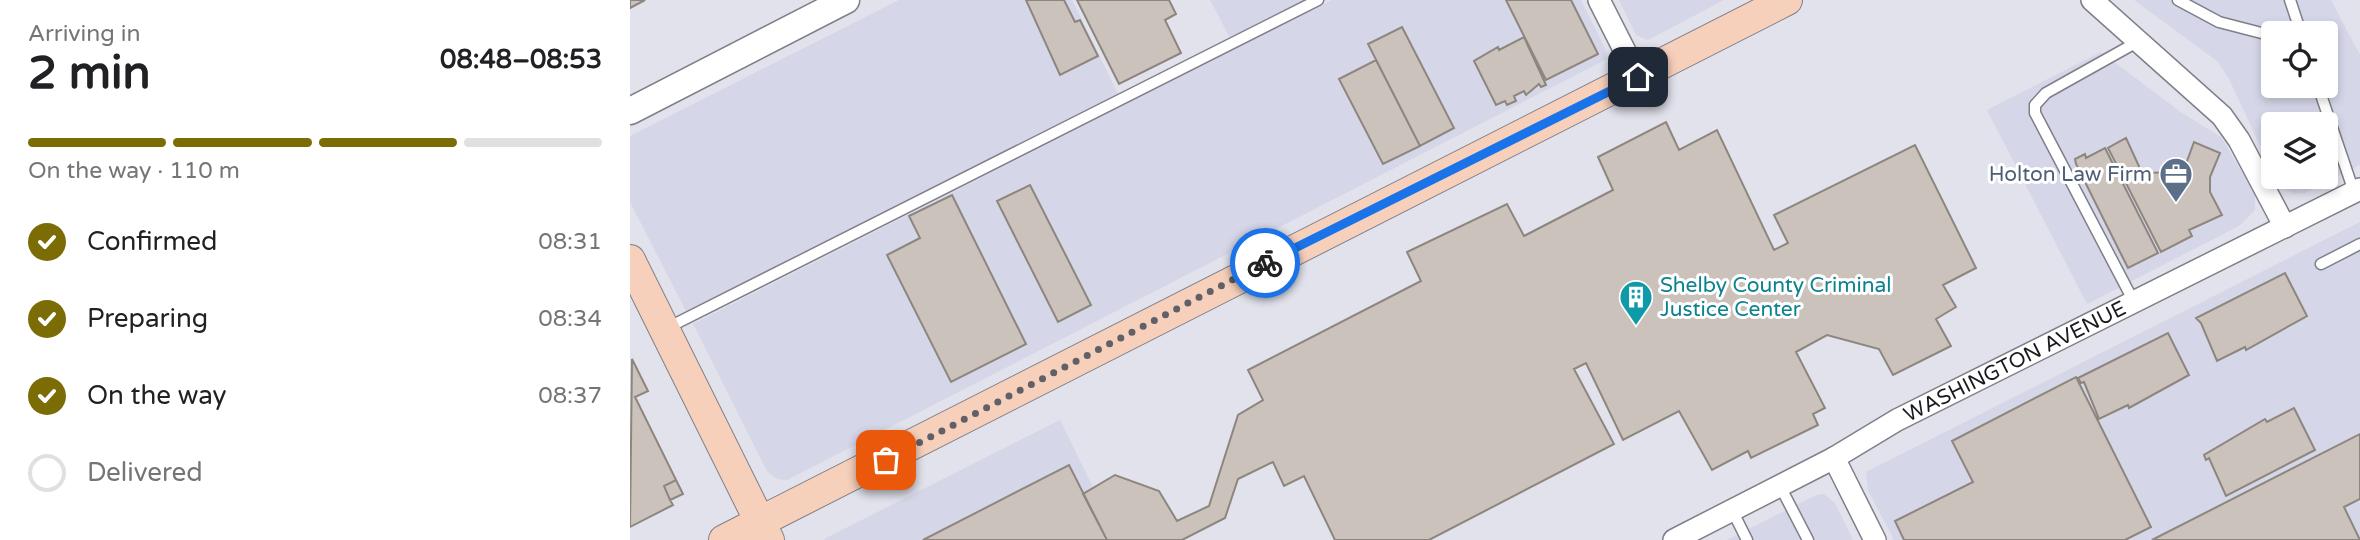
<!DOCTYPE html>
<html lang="en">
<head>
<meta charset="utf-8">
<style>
  :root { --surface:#fff; --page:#f2f2f2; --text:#202124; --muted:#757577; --line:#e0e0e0; --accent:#7b6c06 }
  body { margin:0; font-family:"Varela Round",sans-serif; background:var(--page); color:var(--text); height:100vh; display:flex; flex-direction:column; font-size:26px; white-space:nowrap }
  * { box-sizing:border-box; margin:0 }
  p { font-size:23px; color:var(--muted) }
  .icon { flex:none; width:38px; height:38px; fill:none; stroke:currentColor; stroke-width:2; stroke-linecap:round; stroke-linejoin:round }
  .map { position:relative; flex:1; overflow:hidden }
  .side { display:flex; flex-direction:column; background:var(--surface); width:630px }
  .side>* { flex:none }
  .buttons { position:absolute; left:1631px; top:21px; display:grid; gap:14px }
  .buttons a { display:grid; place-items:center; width:77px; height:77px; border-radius:7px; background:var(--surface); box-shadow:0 4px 10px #0003; font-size:35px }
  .pin { position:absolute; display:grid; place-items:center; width:60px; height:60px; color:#fff; margin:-30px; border-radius:14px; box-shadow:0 4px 10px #0006 }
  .courier { position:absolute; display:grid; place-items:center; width:70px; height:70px; margin:-35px; border:5px solid #1a73e8; border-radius:50%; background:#fff; color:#222; box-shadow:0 2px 9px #0007 }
  .headline em { font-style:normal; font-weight:800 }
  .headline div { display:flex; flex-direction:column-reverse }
  .headline { display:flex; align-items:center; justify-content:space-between; height:119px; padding:0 28px }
  h1 { font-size:46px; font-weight:800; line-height:52px }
  .bar { display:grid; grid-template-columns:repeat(4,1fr); gap:10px 7px; align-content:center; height:84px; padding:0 28px }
  .bar i { height:9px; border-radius:5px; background:var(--line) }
  .bar .on { background:var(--accent) }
  .bar p { grid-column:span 4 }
  ol { padding:0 28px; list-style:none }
  li { display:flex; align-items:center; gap:21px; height:77px }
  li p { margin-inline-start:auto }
  li .icon { padding:7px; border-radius:50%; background:var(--accent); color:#fff; stroke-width:4 }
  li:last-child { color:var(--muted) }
  li i { width:38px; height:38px; border:4px solid var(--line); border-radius:50% }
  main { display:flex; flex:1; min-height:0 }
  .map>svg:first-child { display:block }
  .built { fill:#d5d6e8; fill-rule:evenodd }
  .building { fill:#cac2bb; stroke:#8d867f; stroke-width:2 }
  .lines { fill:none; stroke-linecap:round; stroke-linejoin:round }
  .service-casing { stroke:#7e7f88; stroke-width:13 }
  .minor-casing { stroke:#7e7f88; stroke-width:24 }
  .tertiary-casing { stroke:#7e7f88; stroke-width:29 }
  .secondary-casing { stroke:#7e7f88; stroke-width:32 }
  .service { stroke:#fff; stroke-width:10 }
  .minor { stroke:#fff; stroke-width:21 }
  .tertiary { stroke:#fff; stroke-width:26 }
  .secondary { stroke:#f7d0bc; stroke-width:30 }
  .done { stroke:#606066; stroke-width:7; stroke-dasharray:0 12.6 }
  .route { stroke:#1a73e8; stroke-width:9 }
  .labels { text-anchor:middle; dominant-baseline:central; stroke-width:6; stroke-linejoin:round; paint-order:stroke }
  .service-label { font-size:21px; fill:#4e5e75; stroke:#fff; text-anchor:end }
  .culture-label { font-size:21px; fill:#0d838f; stroke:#fff; text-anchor:start }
  .street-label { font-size:21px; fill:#1a1a1e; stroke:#fff }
</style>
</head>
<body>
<main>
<section class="side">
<div class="headline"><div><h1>2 min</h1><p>Arriving in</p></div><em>08:48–08:53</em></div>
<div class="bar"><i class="on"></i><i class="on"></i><i class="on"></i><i></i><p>On the way · 110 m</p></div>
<ol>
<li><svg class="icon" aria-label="check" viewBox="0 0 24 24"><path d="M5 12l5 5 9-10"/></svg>Confirmed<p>08:31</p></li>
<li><svg class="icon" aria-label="check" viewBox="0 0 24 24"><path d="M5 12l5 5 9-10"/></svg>Preparing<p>08:34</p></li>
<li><svg class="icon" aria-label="check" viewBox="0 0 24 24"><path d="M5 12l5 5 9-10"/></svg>On the way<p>08:37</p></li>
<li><i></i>Delivered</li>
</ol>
</section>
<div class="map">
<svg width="1730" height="540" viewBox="0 0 1730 540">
  <rect width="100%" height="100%" fill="#e1e2ec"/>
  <path class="built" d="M269 0H442L488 94 56 311 0 202V136Z
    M580 0H674L600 38Z
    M702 0H951L975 48 977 59 157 480 147 479 137 471 63 324Z
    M989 0H1094L1018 40 1006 35Z
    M1504 0H1701L1730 55V165L1675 193 1665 194 1653 188 1645 177H1696V124H1643V173L1598 77 1587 61ZM1643 33H1696V86H1643Z
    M1471 52 1552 113 1591 137 1625 194V210L1609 226 1457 304 1357 110Z
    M1730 222V540H1264L1238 490 1236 472Z
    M430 420 489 540H194L196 538Z
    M1194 494 1205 503 1223 540H1097L1186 495Z"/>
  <path class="building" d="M0 0H15L0 8Z
    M396 0H434L445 22 450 20 468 56 430 75Z
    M447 0H539L546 14 535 20 551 53 489 84Z
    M876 0H941L968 54 916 80Z
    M772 27 824 128 790 146 738 44Z
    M894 37 916 85 911 87 909 84 896 95 894 91 884 96 886 101 877 105 875 101 866 105 844 61 868 47 869 50Z
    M746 60 790 146 753 164 709 79Z
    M1036 122 1049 150 1087 130 1144 250 1158 243 1144 215 1285 145 1346 268 1313 285 1326 307 1306 319 1321 346 1263 375 1249 349 1197 335 1166 352 1195 408 1183 414 1188 425 1121 458 1118 451 1082 470 1049 411 993 440 956 363 944 369 984 444 799 540H705L674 476 654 486 643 462 608 479 595 518 552 540H477L453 494 485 475 529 491 547 521 579 506 608 415 633 400 618 370 791 281 777 252 877 204 894 236 983 190 968 157Z
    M1496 138 1512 173 1553 172 1564 142 1590 153 1580 177V192L1592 215 1559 230 1562 236 1531 252 1478 148Z
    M1475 148 1528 253 1498 268 1446 164 1445 159 1455 154 1456 158Z
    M400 185 461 305 428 322 367 201Z
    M322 195 396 344 321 382 257 255 290 238 279 216Z
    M1655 273 1677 316 1616 350 1615 347 1587 361 1571 323 1566 318Z
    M1538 333 1559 375 1499 408 1498 405 1469 419 1454 382 1451 383 1448 378Z
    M2 359 18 391 5 397 53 494 40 500 43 505 0 527Z
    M1446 377 1521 527 1495 540H1274L1265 521 1343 482 1322 441Z
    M1664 408 1685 450 1596 496 1579 458 1576 460 1574 455 1635 419 1637 422Z
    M1730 434V499L1714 507 1730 540H1522Z
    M439 465 477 540H293Z
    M46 480 53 494 40 500 34 486Z"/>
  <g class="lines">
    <defs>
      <path id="service" d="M1548 0 1589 22 1643 36
        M1660 0 1671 33
        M1688 86 1724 192
        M1691 264 1730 244
        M1504 302 1405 113V105L1416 93 1509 41
        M37 328 688 0
        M1150 486 1178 540
        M1102 510 1117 540"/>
      <g id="minor">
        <path d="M969 0 1008 77"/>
        <path d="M1462 0 1592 116 1609 140 1655 227"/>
        <path d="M1204 458 1245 540"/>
        <path id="s1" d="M1044 540 1204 458 1267 420 1730 189"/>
      </g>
      <path id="tertiary" d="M0 111 216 0"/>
      <path id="secondary" d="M0 260 139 540
        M94 540 1157 0"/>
    </defs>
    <use href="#service" class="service-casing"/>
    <use href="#minor" class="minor-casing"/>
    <use href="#tertiary" class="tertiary-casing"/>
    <use href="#secondary" class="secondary-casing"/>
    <use href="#service" class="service"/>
    <use href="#minor" class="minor"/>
    <use href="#tertiary" class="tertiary"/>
    <use href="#secondary" class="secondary"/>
  </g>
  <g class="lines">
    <path class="done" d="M256 460 635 263"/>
    <path class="route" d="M635 263 1008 77"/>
  </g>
  <defs>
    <symbol id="office-pin" viewBox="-11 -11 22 30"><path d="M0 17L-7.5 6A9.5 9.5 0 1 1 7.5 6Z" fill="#5c6f8a" stroke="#fff"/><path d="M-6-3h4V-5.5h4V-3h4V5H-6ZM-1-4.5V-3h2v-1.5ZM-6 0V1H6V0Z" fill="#fff"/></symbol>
    <symbol id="building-pin" viewBox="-11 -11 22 30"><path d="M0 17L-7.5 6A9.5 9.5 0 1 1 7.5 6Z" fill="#0f9aa8" stroke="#fff"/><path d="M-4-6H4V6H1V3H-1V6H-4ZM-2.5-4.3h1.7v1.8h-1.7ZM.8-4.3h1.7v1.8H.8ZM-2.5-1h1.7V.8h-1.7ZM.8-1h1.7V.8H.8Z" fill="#fff"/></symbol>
  </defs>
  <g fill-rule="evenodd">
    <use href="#office-pin" x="1527" y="155" width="38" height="52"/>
    <use href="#building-pin" x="987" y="278" width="38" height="52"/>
  </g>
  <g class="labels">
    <g class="service-label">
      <text x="1522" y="174">Holton Law Firm</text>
    </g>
    <g class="culture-label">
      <text x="1030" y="285">Shelby County Criminal<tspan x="1030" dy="24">Justice Center</tspan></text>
    </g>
    <g class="street-label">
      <text stroke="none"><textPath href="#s1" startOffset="385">WASHINGTON AVENUE</textPath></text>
    </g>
  </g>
</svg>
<div class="buttons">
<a><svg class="icon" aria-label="locate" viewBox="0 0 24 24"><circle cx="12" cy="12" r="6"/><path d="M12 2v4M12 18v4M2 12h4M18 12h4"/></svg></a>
<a><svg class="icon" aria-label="layers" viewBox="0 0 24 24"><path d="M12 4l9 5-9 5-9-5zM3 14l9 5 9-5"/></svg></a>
</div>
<div class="pin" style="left:256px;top:460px;background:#ea580c"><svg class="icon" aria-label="bag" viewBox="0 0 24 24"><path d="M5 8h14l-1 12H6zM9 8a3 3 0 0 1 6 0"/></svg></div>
<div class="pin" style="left:1008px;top:77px;background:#1f2937"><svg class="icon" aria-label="home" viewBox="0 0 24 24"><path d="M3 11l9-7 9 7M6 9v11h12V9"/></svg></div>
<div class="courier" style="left:635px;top:263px"><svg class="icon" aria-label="bike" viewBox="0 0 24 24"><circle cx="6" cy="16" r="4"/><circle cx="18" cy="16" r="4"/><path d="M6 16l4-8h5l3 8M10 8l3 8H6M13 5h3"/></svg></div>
</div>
</main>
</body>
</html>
